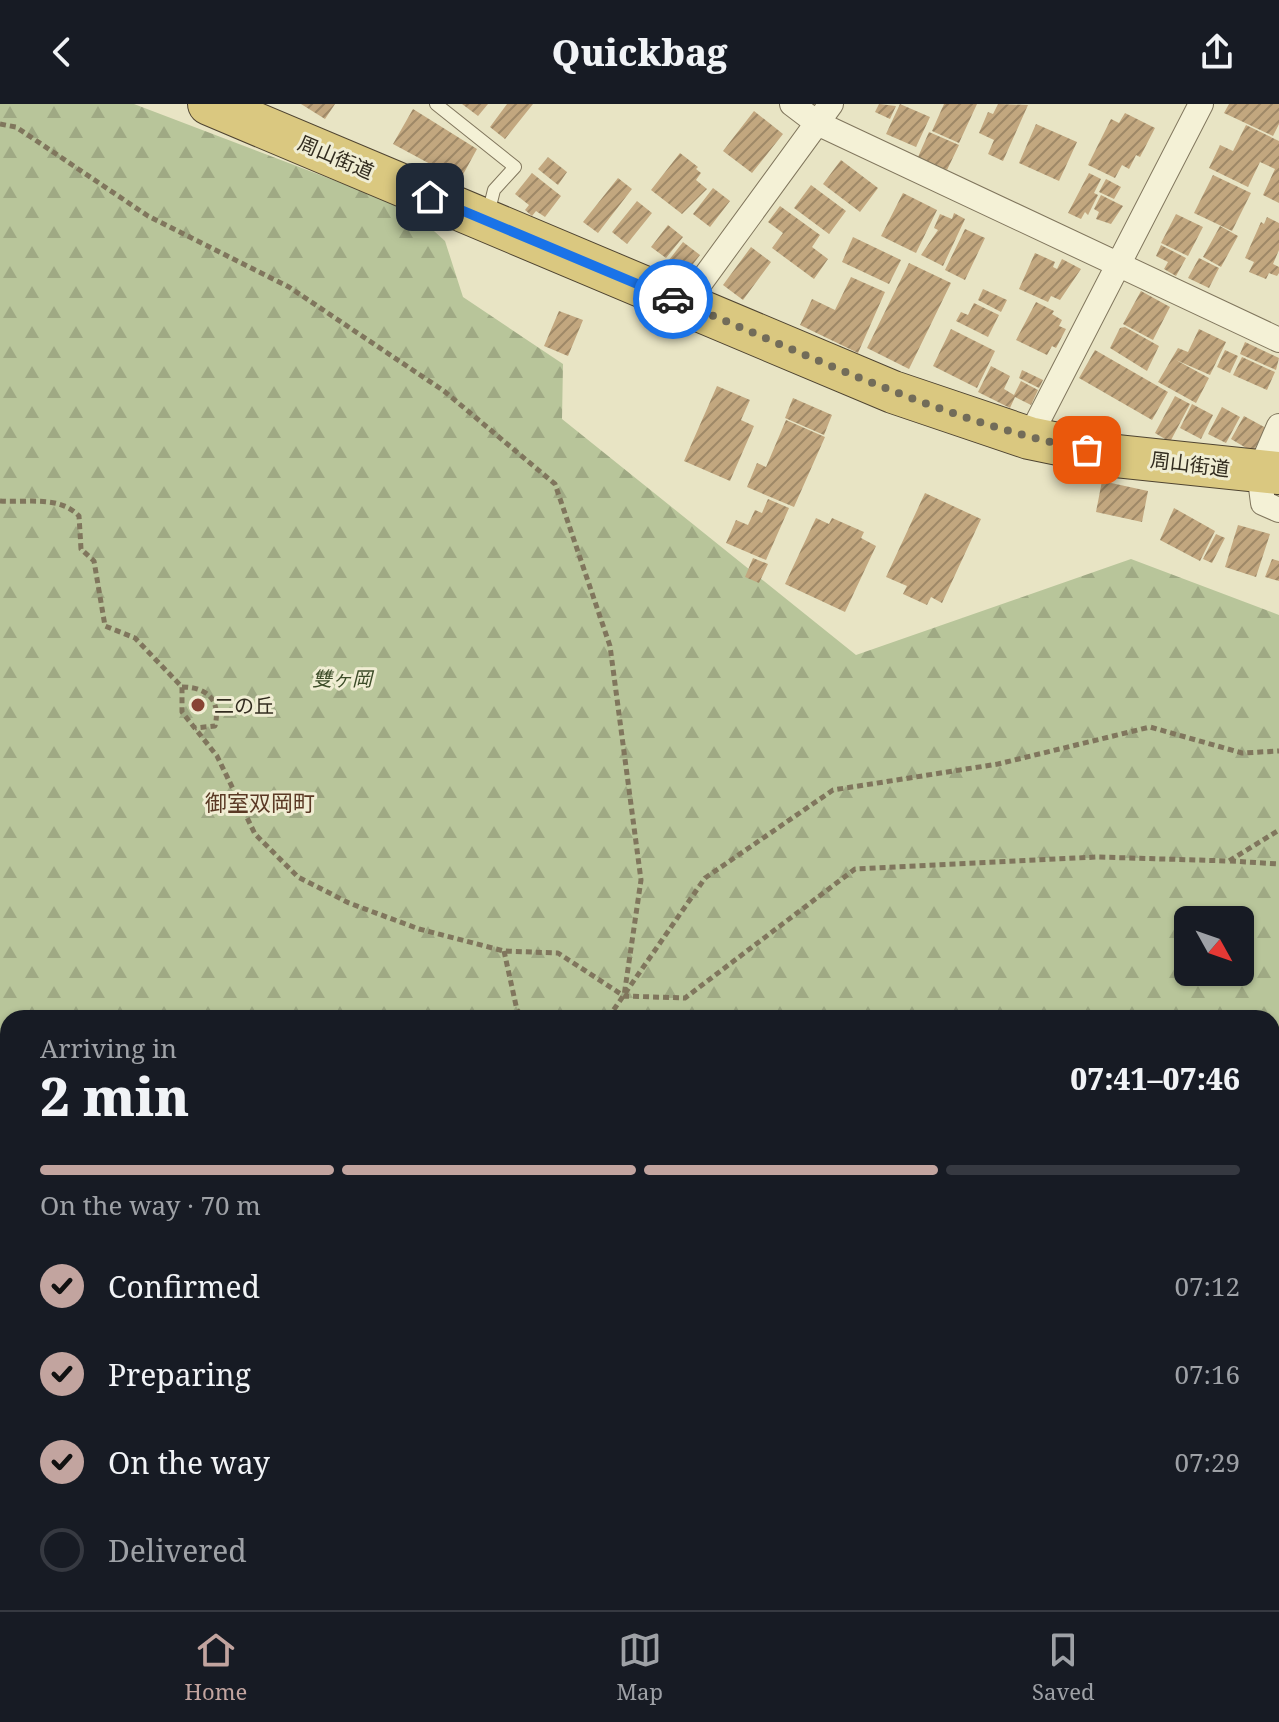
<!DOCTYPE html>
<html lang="en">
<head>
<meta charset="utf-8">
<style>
  :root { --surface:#171b24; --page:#20242c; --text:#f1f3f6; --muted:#9ea1a6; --line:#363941; --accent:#c2a49f }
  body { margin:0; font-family:"Noto Serif","Noto Sans JP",serif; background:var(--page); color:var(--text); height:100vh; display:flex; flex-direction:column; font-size:30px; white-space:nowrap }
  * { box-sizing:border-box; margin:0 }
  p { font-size:26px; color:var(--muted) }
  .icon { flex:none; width:44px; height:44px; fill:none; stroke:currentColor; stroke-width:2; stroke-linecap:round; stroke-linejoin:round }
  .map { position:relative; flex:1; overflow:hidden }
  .side { position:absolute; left:0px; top:906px; width:1280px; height:600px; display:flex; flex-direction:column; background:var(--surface); border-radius:24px 24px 0 0; box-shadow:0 2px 6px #0004 }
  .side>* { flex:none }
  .needle { width:52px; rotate:130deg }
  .controls { position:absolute; left:1174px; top:802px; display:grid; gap:16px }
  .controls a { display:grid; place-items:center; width:80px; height:80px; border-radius:12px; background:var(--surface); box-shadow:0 2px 6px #0004; font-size:40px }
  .pin { position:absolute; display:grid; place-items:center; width:68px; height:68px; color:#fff; margin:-34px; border-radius:16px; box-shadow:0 4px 12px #0006 }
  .courier { position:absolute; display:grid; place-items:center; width:80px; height:80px; margin:-40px; border:6px solid #1a73e8; border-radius:50%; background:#fff; color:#222; box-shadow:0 2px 10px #0007 }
  .head em { font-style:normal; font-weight:800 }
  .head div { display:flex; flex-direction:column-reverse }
  .head { display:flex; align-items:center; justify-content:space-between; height:136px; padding:0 40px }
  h1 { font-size:52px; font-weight:800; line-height:60px }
  .bar { display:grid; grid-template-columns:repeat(4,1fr); gap:12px 8px; align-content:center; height:96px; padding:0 40px }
  .bar i { height:10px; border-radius:6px; background:var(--line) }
  .bar .active { background:var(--accent) }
  .bar p { grid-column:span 4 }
  ol { padding:0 40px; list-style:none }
  li { display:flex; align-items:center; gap:24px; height:88px }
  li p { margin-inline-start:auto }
  li .icon { padding:8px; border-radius:50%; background:var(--accent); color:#111; stroke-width:4 }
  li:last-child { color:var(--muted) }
  li i { width:44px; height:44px; border:4px solid var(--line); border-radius:50% }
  header { display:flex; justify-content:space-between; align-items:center; height:104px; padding:0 40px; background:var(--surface); font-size:36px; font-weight:800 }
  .tab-bar { display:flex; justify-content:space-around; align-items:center; height:112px; border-top:2px solid var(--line); background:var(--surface); font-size:22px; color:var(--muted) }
  .tab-bar a { display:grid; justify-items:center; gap:4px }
  .tab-bar .active { color:var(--accent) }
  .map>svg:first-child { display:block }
  .forest { fill:url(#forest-firs); fill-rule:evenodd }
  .cemetery { fill:url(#cemetery-stones) }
  .building { fill:url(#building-hatch) }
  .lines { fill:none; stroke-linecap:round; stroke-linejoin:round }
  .service-casing { stroke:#80765d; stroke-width:14 }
  .minor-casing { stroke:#80765d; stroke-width:26 }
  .trunk-casing { stroke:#4f4431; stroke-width:44 }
  .path { stroke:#80765d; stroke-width:5; stroke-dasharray:6 4; stroke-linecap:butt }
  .service { stroke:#f4f1d6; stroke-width:12 }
  .minor { stroke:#f4f1d6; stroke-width:24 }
  .trunk { stroke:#dac880; stroke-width:42 }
  .done { stroke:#726c59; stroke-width:8; stroke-dasharray:0 14.4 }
  .route { stroke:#1a73e8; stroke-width:10 }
  .poi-dot { fill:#884334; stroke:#f0edd3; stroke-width:3 }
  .labels { text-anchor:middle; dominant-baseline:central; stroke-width:6; stroke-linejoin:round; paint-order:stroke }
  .street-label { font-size:20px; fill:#322c1f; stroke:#f0edd3 }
  .park-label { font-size:20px; font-style:italic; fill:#3c4c28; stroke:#f0edd3 }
  .poi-label { font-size:20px; fill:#322c1f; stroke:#f0edd3; text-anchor:start }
  .neighbourhood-label { font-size:22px; fill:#5a3924; stroke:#f0edd3 }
</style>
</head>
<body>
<header><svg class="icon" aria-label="back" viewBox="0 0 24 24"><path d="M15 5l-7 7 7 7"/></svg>Quickbag<svg class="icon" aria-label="share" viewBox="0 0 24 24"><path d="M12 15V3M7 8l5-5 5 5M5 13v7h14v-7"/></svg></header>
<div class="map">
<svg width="1279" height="1506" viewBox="0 0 1279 1506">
  <defs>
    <pattern id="forest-firs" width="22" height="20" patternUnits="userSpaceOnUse" patternTransform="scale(2)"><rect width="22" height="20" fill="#b8c59a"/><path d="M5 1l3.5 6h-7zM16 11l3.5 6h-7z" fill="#9fa984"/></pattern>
    <pattern id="cemetery-stones" width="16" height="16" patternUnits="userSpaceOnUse" patternTransform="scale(2)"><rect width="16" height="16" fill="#b0ba98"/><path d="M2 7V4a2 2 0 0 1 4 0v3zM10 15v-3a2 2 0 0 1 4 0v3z" fill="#90977b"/></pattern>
    <pattern id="building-hatch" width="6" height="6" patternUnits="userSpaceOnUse" patternTransform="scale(2)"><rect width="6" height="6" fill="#c2a77f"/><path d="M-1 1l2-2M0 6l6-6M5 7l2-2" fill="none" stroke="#9e8867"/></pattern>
  </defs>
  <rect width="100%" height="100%" fill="#e8e4c4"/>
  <path class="forest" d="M0 0H134L383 95 424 118 445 137 463 193 563 260 562 315 856 551 1131 455 1279 511V1506H275L281 1498H1272V914H8V1082L0 1075ZM1188 816H1240V868H1188Z"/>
  <path class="cemetery" d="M155 1498H275L270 1506H151Z"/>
  <path class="building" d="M301 0H335L325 15Z
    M462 0H488L478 12Z
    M507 0H533L505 35 490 23Z
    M879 0 896 2 890 15 875 8Z
    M900 0 930 13 916 43 886 30Z
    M944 0H977L959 39 932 27Z
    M998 0 1028 1 1003 57 988 50 994 36 979 29 988 8 993 10Z
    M1229 0H1279V20L1273 32 1224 9Z
    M413 5 477 45 460 76 393 40Z
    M754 7 783 30 752 69 723 47Z
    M1125 9 1155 24 1140 53 1136 51 1129 65 1122 61 1115 74 1088 61 1111 15 1119 19Z
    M1036 20 1077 38 1059 77 1019 59Z
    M1246 21 1279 37V99L1263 91 1275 65 1260 58 1248 83 1209 64 1220 41 1233 47Z
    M929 28 959 41 947 66 918 53Z
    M680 49 698 63 696 65 701 69 696 76 707 85 682 110 651 86Z
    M548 53 567 68 558 81 538 65Z
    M841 56 878 84 860 108 823 80Z
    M532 69 561 92 545 113 536 107 532 112 525 106 529 101 515 90Z
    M1089 69 1101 75 1094 89 1098 91 1088 111 1085 108 1081 115 1068 109Z
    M1213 71 1251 89 1232 127 1194 109Z
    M618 74 632 85 598 129 583 118Z
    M1106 75 1121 83 1114 95 1099 88Z
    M811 81 846 107 829 130 794 104Z
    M713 84 730 97 710 123 693 110Z
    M903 89 937 106 916 149 881 132Z
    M1101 91 1123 102 1111 120 1096 115 1099 108 1094 105Z
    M637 97 652 109 627 140 612 128Z
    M780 102 820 131 812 143 828 155 814 175 772 144 783 129 768 118Z
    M954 109 965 115 943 162 921 151 938 126 934 124 940 110 952 115Z
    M1176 110 1203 123 1188 152 1161 139Z
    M1267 113 1279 119V146L1273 160 1279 163V169L1277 172 1269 169 1266 175 1249 168 1254 158 1245 154 1261 118 1264 120Z
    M668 121 683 133 666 154 651 143Z
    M1220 122 1238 132 1221 163 1203 153Z
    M965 125 985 134 965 176 945 166Z
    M853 133 901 156 889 180 842 158Z
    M683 138 700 151 686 169 669 156Z
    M1161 141 1186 154 1176 172 1164 165 1168 158 1156 152Z
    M751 143 771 158 743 196 723 181Z
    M1035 149 1055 158 1053 163 1057 165 1062 155 1081 165 1060 196 1051 192 1048 198 1019 185Z
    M1199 154 1219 164 1209 184 1188 174Z
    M909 159 951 179 909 265 867 244Z
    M851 173 885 188 858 249 800 221 812 195 835 206Z
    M983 185 1007 196 1001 208 978 196Z
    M1141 187 1170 203 1153 236 1123 220Z
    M1036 198 1054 207 1052 210 1062 216 1059 222 1066 225 1056 244 1052 242 1047 251 1016 236Z
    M974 199 999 211 988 233 956 217 961 208 968 211Z
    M559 207 583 216 568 252 544 242Z
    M1125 223 1159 242 1147 267 1110 244 1120 224Z
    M951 225 995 247 977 284 933 262Z
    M1199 225 1226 238 1210 271 1176 256 1209 274 1196 299 1158 278 1178 244 1188 248Z
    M1245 238 1279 254 1276 266 1240 250Z
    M1095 246 1168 288 1152 316 1079 274Z
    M1225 246 1238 252 1230 269 1217 263Z
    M1242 253 1275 268 1267 286 1233 271Z
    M991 262 1010 272 1004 285 1014 291 1021 277 1038 286 1031 301 1015 293 1010 304 978 288Z
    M1022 266 1043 276 1039 284 1019 274Z
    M717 282 750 296 741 316 754 322 730 377 684 357Z
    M1175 292 1190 300 1170 338 1155 329Z
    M793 294 832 311 824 331 785 314Z
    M1192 300 1213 311 1201 335 1180 324Z
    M1222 303 1240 313 1226 339 1208 330Z
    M1244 312 1266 324 1253 348 1231 335Z
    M786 316 825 333 794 403 747 383 757 359 766 363Z
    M1102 377 1148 387 1142 418 1096 408Z
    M925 389 981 415 942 499 931 493 927 501 903 490 907 482 886 473Z
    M768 395 789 404 766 456 726 439 736 416 748 421 755 406 762 409Z
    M1174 404 1215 427 1200 457 1160 436Z
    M816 414 829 420 832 414 864 428 861 434 876 442 845 508 785 480Z
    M1238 421 1270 430 1256 473 1225 463Z
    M1216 430 1225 434 1212 459 1203 455Z
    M753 454 768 460 759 479 745 473Z
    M1272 455 1279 457V477L1265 473Z
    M0 1122 8 1126V1173L0 1169Z
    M8 1487V1498H36L50 1506H0Z"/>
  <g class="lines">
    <defs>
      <path id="service" d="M436 0 515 63 494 86 488 110"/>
      <path id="minor" d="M792 0 817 19 1279 236
        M685 200 831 0
        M1279 322 1259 368 1263 399 1279 406
        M1029 334 1201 0"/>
      <path id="trunk" d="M209 0 893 288 1029 334 1116 352 1279 369"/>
    </defs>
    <use href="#service" class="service-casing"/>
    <use href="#minor" class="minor-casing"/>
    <use href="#trunk" class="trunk-casing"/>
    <path class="path" d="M0 20 16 23 148 112 289 183 444 287 555 380 610 542 641 776 624 892
      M0 397C27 399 59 391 79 412L81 445 94 457 105 522 135 534 182 583V608L217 652 255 730 298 773 349 799 419 825 504 847 558 849 624 892 685 894 855 765 1097 753 1229 757 1279 726
      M182 583C208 583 221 597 215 622L195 624
      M1230 757 1279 760
      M504 847 517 906 524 914
      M608 914 705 774 833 686 998 660 1150 623 1242 649 1279 647
      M0 953 8 957
      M1272 1076 1279 1077
      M0 1085 8 1089
      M1272 1236 1279 1235
      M468 1498 473 1506
      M692 1498 702 1506
      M1178 1498 1182 1506"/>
    <use href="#service" class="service"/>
    <use href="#minor" class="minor"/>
    <use href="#trunk" class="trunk"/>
  </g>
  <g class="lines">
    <path class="done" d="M673 195C810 251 941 317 1087 346"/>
    <path class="route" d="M430 93 673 195"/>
  </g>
  <circle class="poi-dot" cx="198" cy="601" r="8"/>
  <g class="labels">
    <g class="street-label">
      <text transform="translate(336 53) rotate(23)">周山街道</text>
      <text transform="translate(1190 360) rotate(7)">周山街道</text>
    </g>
    <g class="park-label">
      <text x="342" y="574">雙ヶ岡</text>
    </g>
    <g class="poi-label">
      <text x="214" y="601">二の丘</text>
    </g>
    <g class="neighbourhood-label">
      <text x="260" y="698">御室双岡町</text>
    </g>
  </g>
</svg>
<div class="controls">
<a><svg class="needle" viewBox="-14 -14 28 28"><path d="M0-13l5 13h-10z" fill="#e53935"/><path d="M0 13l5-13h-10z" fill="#9ea1a6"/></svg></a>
</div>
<div class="pin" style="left:1087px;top:346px;background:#ea580c"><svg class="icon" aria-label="bag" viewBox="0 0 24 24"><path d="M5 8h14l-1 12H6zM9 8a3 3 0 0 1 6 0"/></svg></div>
<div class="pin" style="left:430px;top:93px;background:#1f2937"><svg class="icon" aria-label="home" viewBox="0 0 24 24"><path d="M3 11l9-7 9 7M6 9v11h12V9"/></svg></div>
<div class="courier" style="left:673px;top:195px"><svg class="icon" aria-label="car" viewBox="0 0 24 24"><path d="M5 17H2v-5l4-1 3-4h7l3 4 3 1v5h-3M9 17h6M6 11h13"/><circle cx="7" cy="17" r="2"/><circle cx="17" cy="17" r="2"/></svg></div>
<section class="side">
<div class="head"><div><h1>2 min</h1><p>Arriving in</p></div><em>07:41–07:46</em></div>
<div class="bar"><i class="active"></i><i class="active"></i><i class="active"></i><i></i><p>On the way · 70 m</p></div>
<ol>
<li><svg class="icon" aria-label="check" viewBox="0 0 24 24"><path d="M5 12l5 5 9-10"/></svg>Confirmed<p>07:12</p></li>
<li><svg class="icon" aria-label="check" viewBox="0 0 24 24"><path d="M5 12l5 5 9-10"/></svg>Preparing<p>07:16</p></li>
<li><svg class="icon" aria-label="check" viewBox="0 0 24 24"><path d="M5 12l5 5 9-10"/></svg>On the way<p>07:29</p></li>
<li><i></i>Delivered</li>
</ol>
</section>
</div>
<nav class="tab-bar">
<a class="active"><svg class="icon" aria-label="home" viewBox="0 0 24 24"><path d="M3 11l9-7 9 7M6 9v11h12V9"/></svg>Home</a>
<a><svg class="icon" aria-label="map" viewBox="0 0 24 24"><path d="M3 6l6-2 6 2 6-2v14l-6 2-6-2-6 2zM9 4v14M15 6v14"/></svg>Map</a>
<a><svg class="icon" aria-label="saved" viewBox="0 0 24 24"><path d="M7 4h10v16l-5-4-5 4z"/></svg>Saved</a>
</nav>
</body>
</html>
